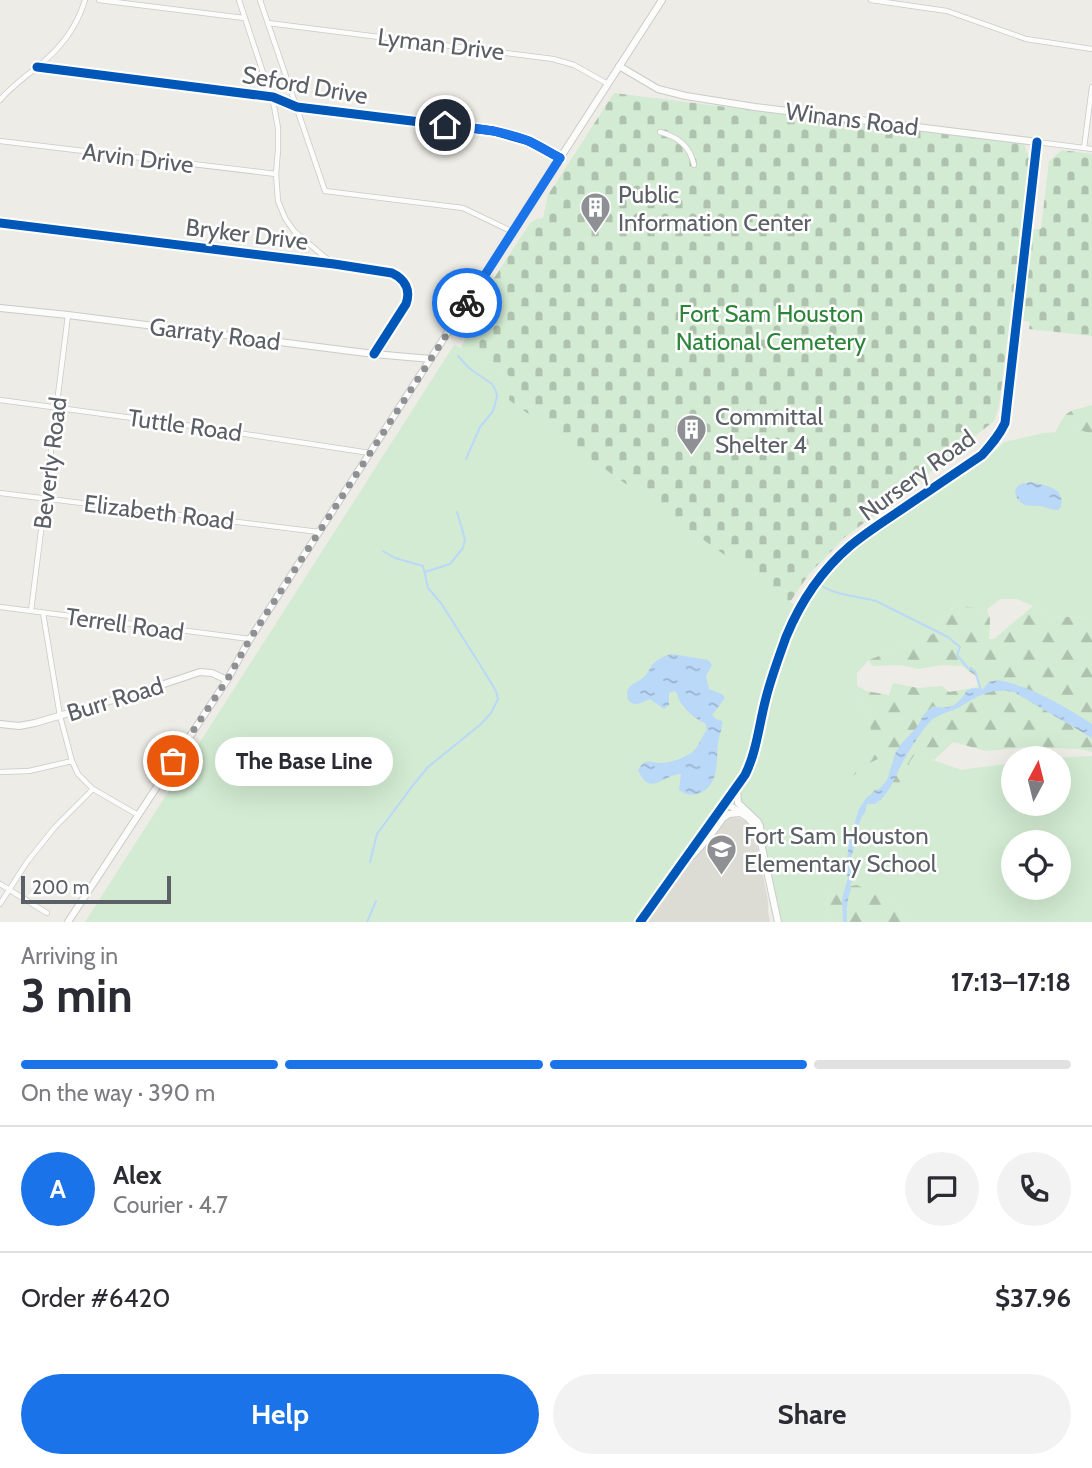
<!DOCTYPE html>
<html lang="en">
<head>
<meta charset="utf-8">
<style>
  :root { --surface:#fff; --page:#f2f2f3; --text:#2b2b33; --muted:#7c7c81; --line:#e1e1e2; --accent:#1a73e8 }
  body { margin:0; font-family:Cabin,sans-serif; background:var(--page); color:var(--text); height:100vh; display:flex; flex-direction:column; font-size:26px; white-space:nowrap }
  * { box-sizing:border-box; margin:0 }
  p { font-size:23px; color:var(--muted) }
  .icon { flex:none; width:38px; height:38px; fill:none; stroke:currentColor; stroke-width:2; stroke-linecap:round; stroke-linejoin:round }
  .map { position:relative; height:922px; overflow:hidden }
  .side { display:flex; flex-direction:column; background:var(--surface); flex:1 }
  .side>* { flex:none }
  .needle { width:46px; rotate:7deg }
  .controls { position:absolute; left:1001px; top:746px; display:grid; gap:14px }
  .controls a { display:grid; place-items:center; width:70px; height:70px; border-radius:50%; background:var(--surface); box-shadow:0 7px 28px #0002; font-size:35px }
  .scale { position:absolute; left:21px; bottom:18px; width:150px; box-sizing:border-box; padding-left:7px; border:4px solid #5b5f66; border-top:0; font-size:19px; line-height:24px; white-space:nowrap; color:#5b5f66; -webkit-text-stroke:5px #fff; paint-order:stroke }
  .pin { position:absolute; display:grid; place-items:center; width:60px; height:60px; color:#fff; margin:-30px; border:4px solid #fff; border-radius:50%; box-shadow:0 2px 7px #0007 }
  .courier { position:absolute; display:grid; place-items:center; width:70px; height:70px; margin:-35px; border:5px solid #1a73e8; border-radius:50%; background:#fff; color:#222; box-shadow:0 2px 9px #0007 }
  .bubble { position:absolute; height:49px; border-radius:24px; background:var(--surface); box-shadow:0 7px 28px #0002; font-size:23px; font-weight:800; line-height:49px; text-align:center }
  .overview em { font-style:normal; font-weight:800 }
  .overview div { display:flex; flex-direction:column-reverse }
  .overview { display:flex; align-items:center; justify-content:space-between; height:119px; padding:0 21px }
  h1 { font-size:46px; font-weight:800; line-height:52px }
  .bar { display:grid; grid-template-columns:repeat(4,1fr); gap:10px 7px; align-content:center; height:84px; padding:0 21px }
  .bar i { height:9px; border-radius:5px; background:var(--line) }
  .bar .current { background:var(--accent) }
  .bar p { grid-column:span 4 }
  .line { display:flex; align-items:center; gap:18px; padding:0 21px; border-top:2px solid var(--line) }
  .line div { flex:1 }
  .round { display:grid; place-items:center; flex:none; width:74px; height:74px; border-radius:37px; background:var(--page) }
  .primary-button { display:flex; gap:14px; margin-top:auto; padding:14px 21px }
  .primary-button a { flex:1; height:80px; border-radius:42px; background:var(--accent); color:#fff; font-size:28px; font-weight:800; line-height:80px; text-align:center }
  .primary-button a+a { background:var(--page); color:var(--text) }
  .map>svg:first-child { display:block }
  .education { fill:#dddcd4 }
  .green { fill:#d3ebd2; fill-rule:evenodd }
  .forest { fill:url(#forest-firs) }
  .cemetery { fill:url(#cemetery-stones) }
  .water { fill:url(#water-ripples) }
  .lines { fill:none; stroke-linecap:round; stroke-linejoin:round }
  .stream { stroke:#bad8f8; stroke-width:2 }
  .street-casing { stroke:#c9cac9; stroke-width:6 }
  .secondary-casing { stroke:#cacbca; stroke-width:8 }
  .street { stroke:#fcfcfb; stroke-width:4.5 }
  .secondary { stroke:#fcfcfb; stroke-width:6 }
  .cycleway-casing { stroke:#fff; stroke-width:13 }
  .cycleway { stroke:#0057b8; stroke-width:9 }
  .done { stroke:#8e9093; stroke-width:7; stroke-dasharray:0 12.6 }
  .route { stroke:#1a73e8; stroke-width:9 }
  .labels { text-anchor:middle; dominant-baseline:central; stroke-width:5; stroke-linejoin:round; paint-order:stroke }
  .street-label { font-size:24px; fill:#5b5f66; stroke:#fff }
  .poi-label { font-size:24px; fill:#5b5f66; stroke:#fff; text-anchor:start }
  .park-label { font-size:24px; fill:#2c8439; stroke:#fff }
</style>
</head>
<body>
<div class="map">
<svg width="1092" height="922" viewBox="0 0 1092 922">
  <defs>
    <pattern id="forest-firs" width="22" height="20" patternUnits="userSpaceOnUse" patternTransform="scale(1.75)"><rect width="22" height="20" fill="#d3ebd2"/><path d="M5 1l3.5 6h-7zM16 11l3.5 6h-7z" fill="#aec2ae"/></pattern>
    <pattern id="cemetery-stones" width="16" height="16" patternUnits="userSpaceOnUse" patternTransform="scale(1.75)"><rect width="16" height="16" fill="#d3ebd2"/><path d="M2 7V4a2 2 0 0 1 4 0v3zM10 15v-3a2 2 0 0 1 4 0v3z" fill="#aec2ae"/></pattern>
    <pattern id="water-ripples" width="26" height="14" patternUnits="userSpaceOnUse" patternTransform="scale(1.75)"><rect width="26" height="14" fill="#bad8f8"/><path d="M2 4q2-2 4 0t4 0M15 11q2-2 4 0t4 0" fill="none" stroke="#9ab2cd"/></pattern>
  </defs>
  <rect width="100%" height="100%" fill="#edece6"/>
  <path class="education" d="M730 818H739L745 821 754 831 768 901V912L770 922H644L687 864 708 842 723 822Z"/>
  <path class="green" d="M454 345 499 366 511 378 790 602 804 611 821 585 839 564 857 547 928 496 985 459 1005 442 1043 433 1083 431 1092 434V618L1048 616 1033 606 1017 599H1001L987 609 954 605 933 634 869 660 857 673V689L869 721 874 739 961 770 1013 763V803H1059V758H1053L1092 756V922H916L901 913 891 901 829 890 825 922H782L764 844 762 824 743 806 740 801 727 793 636 922H85ZM1013 842H1059V887H1013Z"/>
  <path class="forest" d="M1092 405V434L1083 431 1055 433C1068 407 1067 413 1092 405Z
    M954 605 987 609 990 619 989 639H994L1033 606 1048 616 1092 618V752L1080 749 1027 747 986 751 953 742 934 760 915 754 909 763 910 784 893 792 878 807 860 799 884 761 881 758C869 762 862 768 853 776L850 775 847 771 873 739 869 721 862 702 848 700 844 695 849 684H854L866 691 889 695 893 683 918 688 942 686 949 692 978 687 976 676 962 666 942 665 919 669 901 665 872 666 869 660 933 634Z
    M857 885 891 901 901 913 916 922H825L829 890Z"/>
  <path class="cemetery" d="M614 93 1024 144 1029 158 1021 227 1024 228 1013 319H1010L999 406 994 421 904 493 845 537 809 574 790 602 509 400 511 378 499 366 461 348 467 333 461 329 530 223 536 219 543 218 548 195Z
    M1062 150 1092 154V336L1029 329 1030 322 1021 320 1032 229H1041L1049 161Z"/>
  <path class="water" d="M1031 482C1047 486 1065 487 1061 507L1058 510C1051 510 1047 507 1040 506 1034 505 1029 507 1023 504 1016 500 1012 490 1019 485 1021 484 1030 482 1031 482Z
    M672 654 708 660 712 665 706 676 709 689 722 694 725 698 712 715 716 719 722 721C723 728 719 735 718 743 716 761 720 784 700 793 692 796 686 795 679 790L681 774C664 774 650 798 638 770 646 756 651 764 663 763 672 762 684 758 691 753 699 748 701 737 707 730L705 723C694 719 678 704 677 693L674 691 669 693V705L664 709 650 699C642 702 635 708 628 700 624 682 638 685 646 675 647 674 651 666 652 665 657 659 665 656 672 654Z
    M998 680C1033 687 1062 705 1092 724V738L1014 692C992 688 981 694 963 705 954 711 941 713 933 719 922 728 906 756 899 769 892 784 889 794 875 804H867L865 813 862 816 853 841 854 848 850 860 853 879 849 887 851 889C847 900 846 910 847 922H843L842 898 848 878 846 870 849 842 859 809 867 797 880 788 887 780 895 754 901 744 917 727 924 714 933 706C950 711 959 704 967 690L975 688 983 689 989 682Z"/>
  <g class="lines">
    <path class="stream" d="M458 356 469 368 492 384 496 391 497 397 493 411 480 427 466 459
      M425 572 450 564 463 548 465 539 457 512
      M821 585C836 596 858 596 876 601
      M878 602 948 637 960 647 957 655 968 668 975 671 981 690
      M370 862 377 834 410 789 428 767 481 724 491 713 498 699 496 691 482 668 441 603 428 588 423 566 395 558 383 551
      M367 922 376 901"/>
    <defs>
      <path id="street" d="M99 0 244 18
        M239 0 274 106 278 128V150L276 174 278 201 285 218 294 231 333 264
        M260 0 325 191 463 208 513 232
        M871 0 947 11 1026 39 1092 49
        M268 23 553 59 574 65 608 84
        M37 67 273 97 297 107 494 131 529 141 560 158
        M0 100C11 87 24 78 37 67 59 50 77 27 85 0
        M660 132C678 137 690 146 694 165
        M0 141 276 174
        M1037 142 1092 149
        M1084 148 1092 87
        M0 223 334 264 392 273C405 279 411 290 406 304L374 354
        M0 400 199 427 370 453
        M0 493 319 532
        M0 607 250 639
        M31 611 68 315
        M43 613 60 716 72 761 78 774 93 789 138 815
        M0 772 29 771 72 761
        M0 884 47 913
        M0 904 27 862 55 827 93 789"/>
      <path id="secondary" d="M619 66 658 89 686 96 755 107 1037 142 1005 423C999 436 991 445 982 455 958 471 935 487 911 503 891 517 869 530 850 546 822 570 800 603 786 637 779 657 771 678 766 698 759 724 757 751 745 775L640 922
        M0 308 68 315 374 354 431 359
        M0 724 19 726 35 723 143 691 200 672 212 673 227 680
        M737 788 738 803 758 822 760 826 761 836
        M726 803 748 818 756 827 761 843 778 922
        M693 855 710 836 723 818 729 814 740 813
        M68 922 227 680 250 639 662 0"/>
    </defs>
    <use href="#street" class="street-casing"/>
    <use href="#secondary" class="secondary-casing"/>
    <use href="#street" class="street"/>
    <use href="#secondary" class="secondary"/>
    <defs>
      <path id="cycleway" d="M37 67 273 97 297 107 494 131 529 141 560 158
        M0 223 334 264 392 273C405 279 411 290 406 304L374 354
        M640 922 745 775C757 751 759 724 766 698 771 678 779 657 786 637 800 603 822 570 850 546 869 530 891 517 911 503 935 487 958 471 982 455 991 445 999 436 1005 423L1037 142"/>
    </defs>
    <use href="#cycleway" class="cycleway-casing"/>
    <use href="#cycleway" class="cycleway"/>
  </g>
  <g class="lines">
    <path class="done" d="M173 761 227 680 250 639 467 303"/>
    <path class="route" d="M445 125C472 128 500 130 526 140 538 145 549 152 560 158L467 303"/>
  </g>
  <defs>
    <symbol id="building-pin" viewBox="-11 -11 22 30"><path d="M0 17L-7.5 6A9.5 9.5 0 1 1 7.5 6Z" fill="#8e9093" stroke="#fff"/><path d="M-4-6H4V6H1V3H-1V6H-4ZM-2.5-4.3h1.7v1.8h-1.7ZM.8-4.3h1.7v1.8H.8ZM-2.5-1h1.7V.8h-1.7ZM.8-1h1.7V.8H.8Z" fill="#fff"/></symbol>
    <symbol id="school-pin" viewBox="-11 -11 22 30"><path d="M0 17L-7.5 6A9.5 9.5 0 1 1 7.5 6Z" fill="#8e9093" stroke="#fff"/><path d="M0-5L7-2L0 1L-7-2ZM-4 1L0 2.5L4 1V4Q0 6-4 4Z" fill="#fff"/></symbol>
  </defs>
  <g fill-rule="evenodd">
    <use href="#building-pin" x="578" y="190" width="35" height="47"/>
    <use href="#building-pin" x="674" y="412" width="35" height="47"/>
    <use href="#school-pin" x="704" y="832" width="35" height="47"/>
  </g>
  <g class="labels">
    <g class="street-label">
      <text transform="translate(441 44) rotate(7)">Lyman Drive</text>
      <text transform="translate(305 85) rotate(10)">Seford Drive</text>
      <text transform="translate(852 119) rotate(7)">Winans Road</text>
      <text transform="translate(138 158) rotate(7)">Arvin Drive</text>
      <text transform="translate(247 234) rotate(7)">Bryker Drive</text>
      <text transform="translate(215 334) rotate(7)">Garraty Road</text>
      <text transform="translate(185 425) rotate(8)">Tuttle Road</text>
      <text transform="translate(50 463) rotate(-83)">Beverly Road</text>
      <text transform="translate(917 475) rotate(-36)">Nursery Road</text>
      <text transform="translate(159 512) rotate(7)">Elizabeth Road</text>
      <text transform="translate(125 624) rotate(8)">Terrell Road</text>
      <text transform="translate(115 699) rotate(-17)">Burr Road</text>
    </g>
    <g class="poi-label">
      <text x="618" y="194">Public<tspan x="618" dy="28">Information Center</tspan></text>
      <text x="715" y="416">Committal<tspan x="715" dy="28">Shelter 4</tspan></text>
      <text x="744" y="835">Fort Sam Houston<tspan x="744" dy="28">Elementary School</tspan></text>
    </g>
    <g class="park-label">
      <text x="771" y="313">Fort Sam Houston<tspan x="771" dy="28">National Cemetery</tspan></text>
    </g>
  </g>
</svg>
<div class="controls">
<a><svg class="needle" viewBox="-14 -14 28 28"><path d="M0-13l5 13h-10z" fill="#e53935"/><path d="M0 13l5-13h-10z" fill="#7c7c81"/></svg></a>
<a><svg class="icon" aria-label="locate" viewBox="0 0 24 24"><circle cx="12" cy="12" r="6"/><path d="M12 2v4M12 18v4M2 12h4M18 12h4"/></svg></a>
</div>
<div class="scale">200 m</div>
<div class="pin" style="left:173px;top:761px;background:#ea580c"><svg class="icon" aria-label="bag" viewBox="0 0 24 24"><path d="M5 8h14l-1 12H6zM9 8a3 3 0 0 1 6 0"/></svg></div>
<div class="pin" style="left:445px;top:125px;background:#1f2937"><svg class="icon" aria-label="home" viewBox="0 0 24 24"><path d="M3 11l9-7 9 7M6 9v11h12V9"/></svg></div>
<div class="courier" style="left:467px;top:303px"><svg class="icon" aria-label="bike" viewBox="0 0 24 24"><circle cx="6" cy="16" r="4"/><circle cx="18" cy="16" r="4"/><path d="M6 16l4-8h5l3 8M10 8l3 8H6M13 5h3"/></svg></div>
<div class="bubble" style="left:215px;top:737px;width:178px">The Base Line</div>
</div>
<section class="side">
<div class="overview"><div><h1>3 min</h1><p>Arriving in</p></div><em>17:13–17:18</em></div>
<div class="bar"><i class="current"></i><i class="current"></i><i class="current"></i><i></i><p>On the way · 390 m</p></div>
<div class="line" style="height:126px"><b class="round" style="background:var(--accent);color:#fff">A</b><div><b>Alex</b><p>Courier · 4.7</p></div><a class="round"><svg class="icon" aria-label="chat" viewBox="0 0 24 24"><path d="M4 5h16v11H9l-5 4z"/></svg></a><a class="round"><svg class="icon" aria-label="phone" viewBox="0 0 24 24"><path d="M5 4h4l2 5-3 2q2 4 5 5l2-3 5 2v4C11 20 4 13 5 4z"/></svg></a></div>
<div class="line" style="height:91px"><div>Order #6420</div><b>$37.96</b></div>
<div class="primary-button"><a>Help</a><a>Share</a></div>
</section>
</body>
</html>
